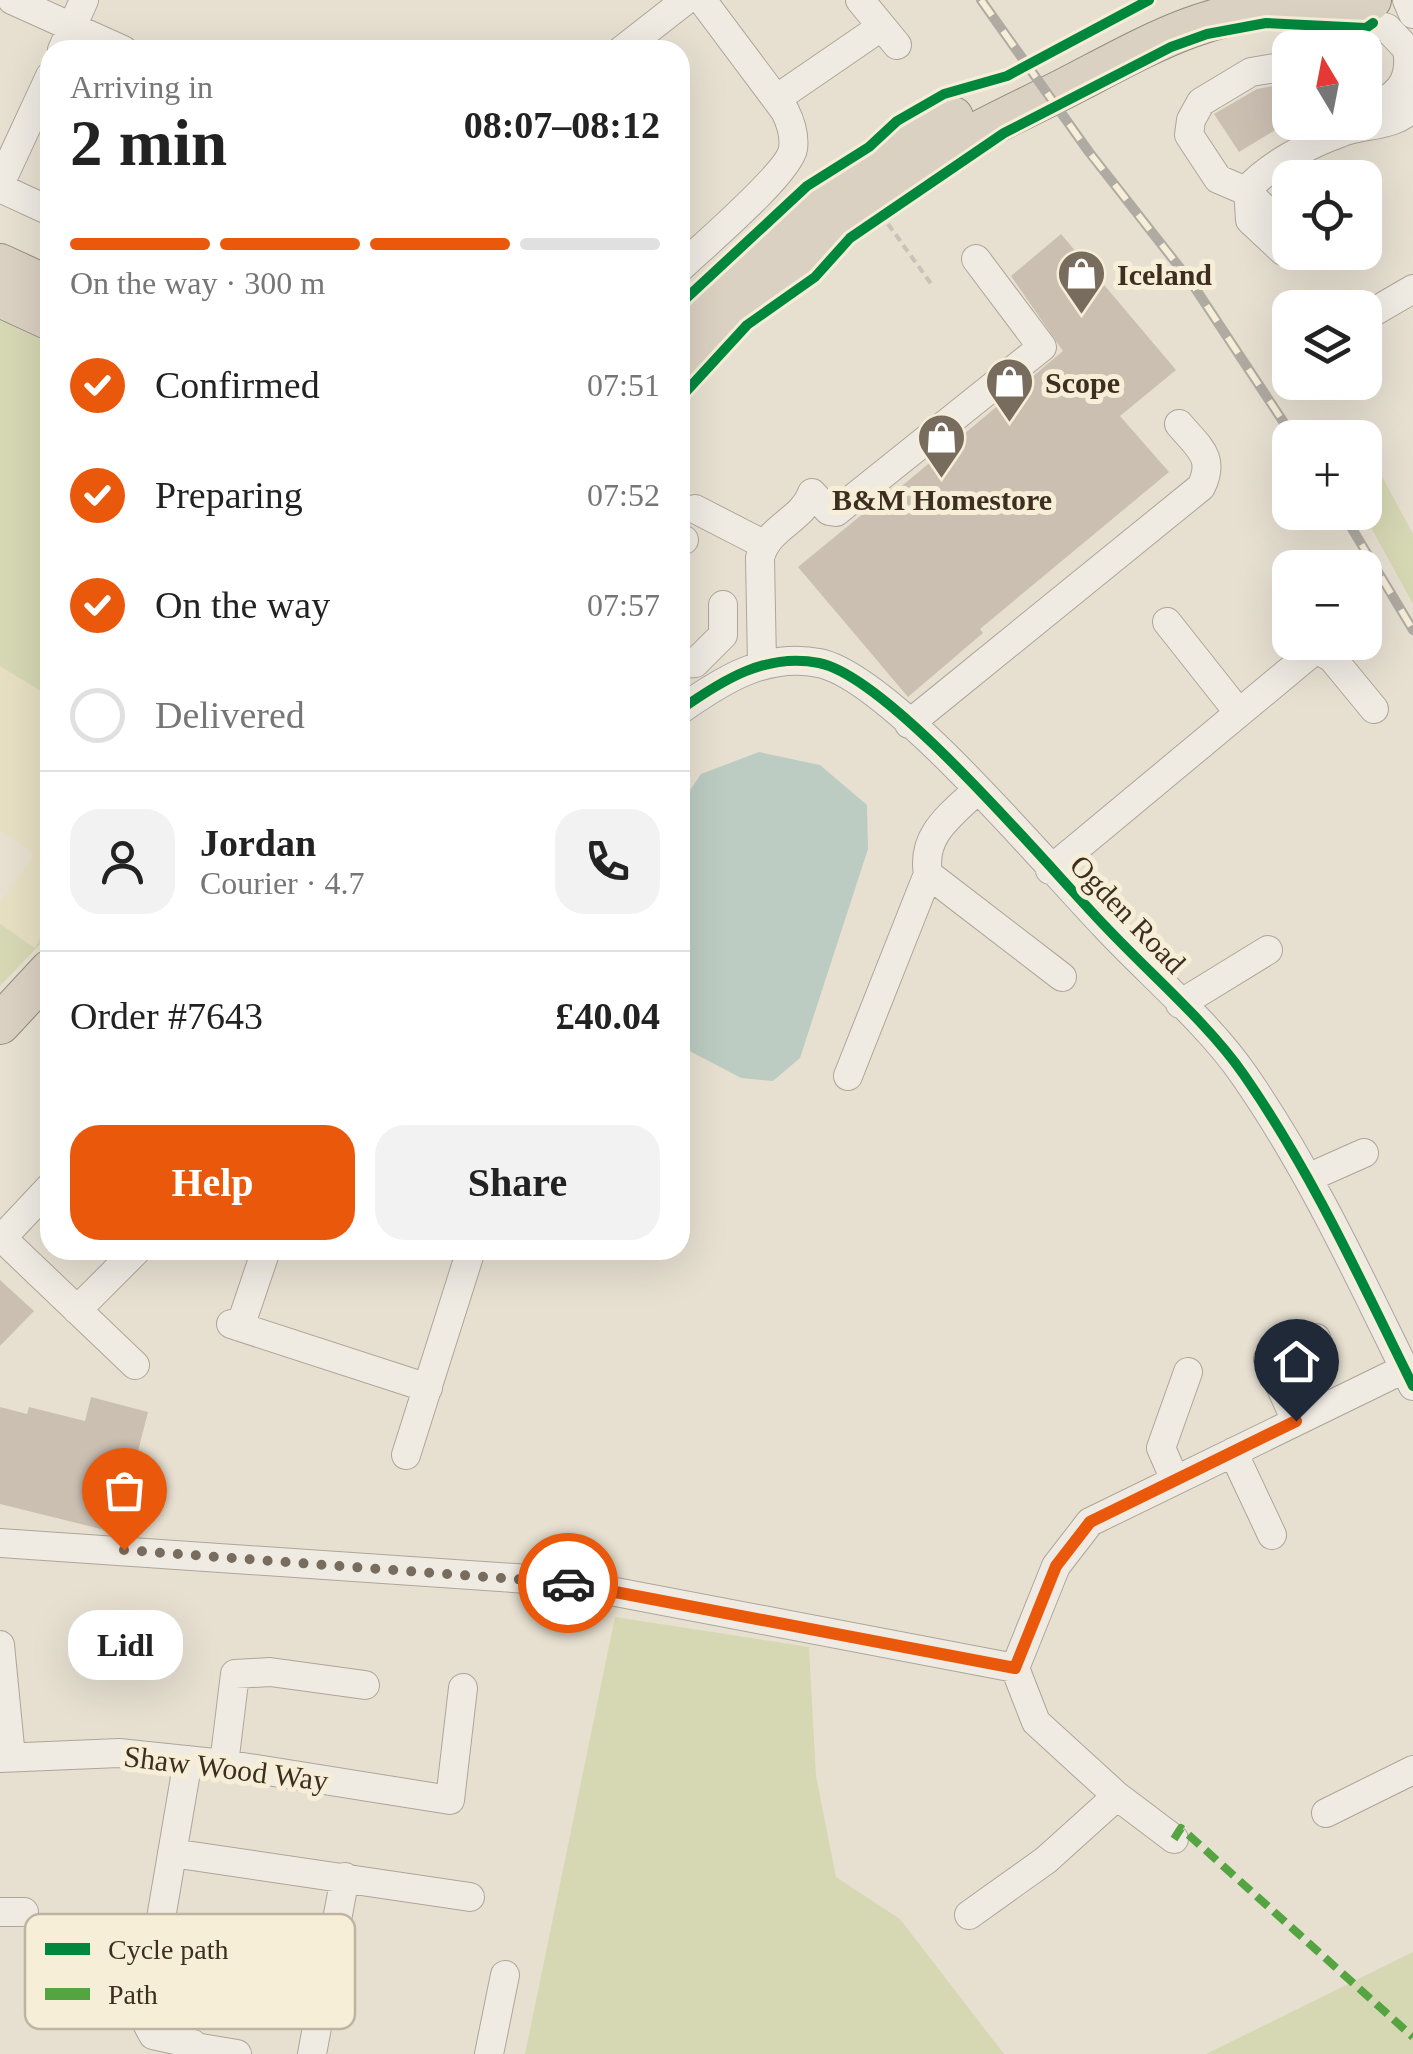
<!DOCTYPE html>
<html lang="en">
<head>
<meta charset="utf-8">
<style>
  :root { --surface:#fff; --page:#f2f2f2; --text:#222; --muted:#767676; --line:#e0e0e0; --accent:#ea580c }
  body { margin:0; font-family:"Times New Roman",serif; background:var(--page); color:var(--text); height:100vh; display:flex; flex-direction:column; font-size:38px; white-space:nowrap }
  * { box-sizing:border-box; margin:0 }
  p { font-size:32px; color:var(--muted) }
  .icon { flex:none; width:55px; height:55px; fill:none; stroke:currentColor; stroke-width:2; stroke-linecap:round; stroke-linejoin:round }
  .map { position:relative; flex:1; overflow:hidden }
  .drawer { position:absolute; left:40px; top:40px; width:650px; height:1220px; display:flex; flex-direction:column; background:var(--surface); border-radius:30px; box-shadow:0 10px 40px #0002 }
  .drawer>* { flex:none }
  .needle { width:65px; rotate:350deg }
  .controls { position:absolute; left:1272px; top:30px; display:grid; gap:20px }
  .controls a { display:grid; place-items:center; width:110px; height:110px; border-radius:20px; background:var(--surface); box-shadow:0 10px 40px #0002; font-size:50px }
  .pin { position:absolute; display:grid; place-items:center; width:85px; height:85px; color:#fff; margin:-102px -42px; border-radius:50% 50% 50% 0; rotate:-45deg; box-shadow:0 0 10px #0007 }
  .pin .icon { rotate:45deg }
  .courier { position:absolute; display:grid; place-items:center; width:100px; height:100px; margin:-50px; border:8px solid #ea580c; border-radius:50%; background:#fff; color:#222; box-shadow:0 2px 12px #0007 }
  .bubble { position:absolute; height:70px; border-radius:30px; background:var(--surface); box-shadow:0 10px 40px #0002; font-size:32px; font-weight:700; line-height:70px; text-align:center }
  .overview em { font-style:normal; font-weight:700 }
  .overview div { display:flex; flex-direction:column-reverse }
  .overview { display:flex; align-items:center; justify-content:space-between; height:170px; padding:0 30px }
  h1 { font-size:65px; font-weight:700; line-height:75px }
  .bar { display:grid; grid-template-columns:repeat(4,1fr); gap:15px 10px; align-content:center; height:120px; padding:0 30px }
  .bar i { height:12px; border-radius:8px; background:var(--line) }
  .bar .active { background:var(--accent) }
  .bar p { grid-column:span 4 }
  .line { display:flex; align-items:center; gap:25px; padding:0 30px; border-top:2px solid var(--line) }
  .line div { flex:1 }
  .round { display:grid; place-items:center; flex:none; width:105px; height:105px; border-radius:30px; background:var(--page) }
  ol { padding:0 30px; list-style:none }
  li { display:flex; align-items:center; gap:30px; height:110px }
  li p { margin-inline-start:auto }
  li .icon { padding:10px; border-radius:50%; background:var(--accent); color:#fff; stroke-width:4 }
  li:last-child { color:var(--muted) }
  li i { width:55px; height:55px; border:5px solid var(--line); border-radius:50% }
  .cta { display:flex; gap:20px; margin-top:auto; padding:20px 30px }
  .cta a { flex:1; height:115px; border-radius:30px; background:var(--accent); color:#fff; font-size:40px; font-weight:700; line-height:115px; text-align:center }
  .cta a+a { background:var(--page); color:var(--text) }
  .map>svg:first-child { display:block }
  .farmland { fill:#e6dfc2 }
  .green { fill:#d6d7b3 }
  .water { fill:#bcccc2 }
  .building { fill:#cbbfb2 }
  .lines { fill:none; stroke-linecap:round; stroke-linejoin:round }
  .minor-casing { stroke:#ada599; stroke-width:30 }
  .highway-casing { stroke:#928b80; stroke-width:42 }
  .path { stroke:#c8c2b9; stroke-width:4; stroke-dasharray:8 5; stroke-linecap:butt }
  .minor { stroke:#efebe3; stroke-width:28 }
  .highway { stroke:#dad1c2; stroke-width:40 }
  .rail-casing { stroke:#afaaa2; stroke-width:10 }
  .rail { stroke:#f7eed8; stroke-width:6; stroke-dasharray:19; stroke-linecap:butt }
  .quiet { stroke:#54a441; stroke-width:8; stroke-dasharray:15 8; stroke-linecap:butt }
  .cycleway-casing { stroke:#f7eed8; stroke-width:16 }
  .cycleway { stroke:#00873e; stroke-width:10 }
  .done { stroke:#786c5e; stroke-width:10; stroke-dasharray:0 18 }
  .route { stroke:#ea580c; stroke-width:12 }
  .labels { text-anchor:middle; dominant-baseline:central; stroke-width:10; stroke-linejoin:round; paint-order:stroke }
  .poi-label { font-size:30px; font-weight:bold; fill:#3d2e20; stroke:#f7eed8; text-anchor:start }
  .street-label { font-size:30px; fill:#3d2e20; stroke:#f7eed8 }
  .key { fill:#f7eed8; stroke:#bfb4a1; stroke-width:2.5 }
  .key-label { font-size:28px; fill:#3d2e20 }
</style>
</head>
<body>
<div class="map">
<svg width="1413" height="2054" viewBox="0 0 1413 2054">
  <rect width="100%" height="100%" fill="#e7e0d1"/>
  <path class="farmland" d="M0 666 50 697V919L35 948 0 924V904L34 854 0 831Z"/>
  <path class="green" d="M0 320 50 344V697L0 666Z
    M1365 445 1413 534V604L1363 513Z
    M50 919V934L0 986V924L35 948Z
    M615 1617 809 1647 816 1776 836 1877 900 1919 1004 2054H525Z
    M1413 1952V2054H1206Z"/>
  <path class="water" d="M759 752 820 765 867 805 868 849 800 1058 773 1081 741 1078 680 1046V805L701 774Z"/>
  <path class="building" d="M1273 86 1277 88V129L1239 152 1214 114 1257 89Z
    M1061 234 1176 370 1120 416 1169 472 980 629 983 633 908 697 798 567 876 503 878 506 1063 351 1011 276Z
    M0 1280 34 1311 0 1346Z
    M91 1397 148 1412 117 1533 0 1504V1407L27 1414 29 1407 85 1421Z"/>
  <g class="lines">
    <defs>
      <path id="minor" d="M12 0 123 50
        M860 0 897 45
        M1407 0 1413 14
        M1337 13 1387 28 1407 49C1413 84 1396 98 1365 110
        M62 50 84 0
        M622 50 686 0
        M1290 75 1275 68 1251 72 1201 102 1191 120 1189 135 1218 179 1246 191 1266 210 1290 218
        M776 99 881 27
        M0 184 50 76
        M0 188 50 211
        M1248 188 1250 220 1283 251
        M1246 191C1267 166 1309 144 1340 133 1364 123 1394 128 1413 107
        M680 268C702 247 789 173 793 149 795 135 791 123 785 111L702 0
        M1365 317 1413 289
        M695 509 763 544
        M680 540H684
        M1167 622 1239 713
        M680 664 695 663 723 635V605
        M762 664 760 558C767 527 802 521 812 493L829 511 836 512 1042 347 976 259
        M680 710C721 681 766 652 819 663 890 677 1048 867 1105 926 1148 972 1209 1024 1244 1075 1312 1173 1360 1279 1413 1386
        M909 724 1201 487C1216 457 1198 447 1179 424
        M977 790C951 815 921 835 928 874L1062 977
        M1050 870 1316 649 1332 658 1374 709
        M1180 1004 1268 950
        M848 1076 928 874
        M1310 1177 1364 1153
        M0 1236 135 1365
        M2 1238 50 1187
        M77 1310 137 1250
        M231 1324 428 1388
        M240 1327 266 1250
        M1296 1421 1268 1359 1316 1338
        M1233 1452 1272 1535
        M406 1455 471 1250
        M1175 1480 1161 1448 1188 1372
        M0 1543 558 1581 1015 1668
        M0 1645 11 1757
        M0 1758 119 1753 224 1764 450 1800 463 1688
        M188 1760 144 2018 153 2035 193 2044 202 2054
        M224 1764 235 1674 270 1672 365 1685
        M1326 1813 1413 1770
        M1174 1839 1117 1796 1036 1722 1015 1668 1056 1566 1090 1522 1404 1369
        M172 1853 470 1897
        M0 1912H24
        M969 1915 1046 1860 1117 1796
        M201 2048 237 2054
        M312 2054 345 1877
        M489 2054 505 1975"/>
      <path id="highway" d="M1282 0C1309 14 1344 17 1371 0
        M0 264 50 287
        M0 297 50 320
        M680 326 823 195 906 142 953 117
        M680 373C756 294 836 221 928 161 975 130 1028 108 1077 82 1148 45 1213 7 1297 8
        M0 1024 50 970"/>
    </defs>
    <use href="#minor" class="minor-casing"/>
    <use href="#highway" class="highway-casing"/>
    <path class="path" d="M888 224 932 285"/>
    <use href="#minor" class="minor"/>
    <use href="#highway" class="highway"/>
    <defs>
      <path id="rail" d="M981 0 1089 152 1191 282 1294 438
        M1342 512 1413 630"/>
    </defs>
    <use href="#rail" class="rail-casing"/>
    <use href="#rail" class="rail"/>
    <path class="quiet" d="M1174 1839 1181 1828 1413 2037"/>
    <defs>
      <path id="cycleway" d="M680 304 807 186 869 147 897 121 944 94 1007 76 1149 0
        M680 398 747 325 815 277 850 238 1004 133 1171 47 1207 34 1266 23 1366 28 1373 23
        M680 710C721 681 766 652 819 663 890 677 1048 867 1105 926 1148 972 1209 1024 1244 1075 1312 1173 1360 1279 1413 1386"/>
    </defs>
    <use href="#cycleway" class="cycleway-casing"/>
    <use href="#cycleway" class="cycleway"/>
  </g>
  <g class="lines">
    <path class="done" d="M124 1550 568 1583"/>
    <path class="route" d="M568 1583 1015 1668 1056 1566 1090 1522 1296 1421"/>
  </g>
  <defs>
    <symbol id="shop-pin" viewBox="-11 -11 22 30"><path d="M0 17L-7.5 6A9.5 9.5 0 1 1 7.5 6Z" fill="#786c5e" stroke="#f7eed8"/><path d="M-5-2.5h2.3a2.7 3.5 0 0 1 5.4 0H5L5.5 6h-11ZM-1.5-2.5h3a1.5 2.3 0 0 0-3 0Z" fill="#fff"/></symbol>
  </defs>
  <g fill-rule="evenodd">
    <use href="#shop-pin" x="1054" y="246" width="55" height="75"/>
    <use href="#shop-pin" x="982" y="354" width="55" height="75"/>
    <use href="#shop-pin" x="914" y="410" width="55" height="75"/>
  </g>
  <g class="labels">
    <g class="poi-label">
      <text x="1117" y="274">Iceland</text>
      <text x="1045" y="382">Scope</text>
      <text x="942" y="499" text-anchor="middle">B&amp;M Homestore</text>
    </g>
    <g class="street-label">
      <text transform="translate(1128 914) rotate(46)">Ogden Road</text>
      <text transform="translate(226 1768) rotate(7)">Shaw Wood Way</text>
    </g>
  </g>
  <rect x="25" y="1914" width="330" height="115" rx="15" class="key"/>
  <rect x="45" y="1943" width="45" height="12" fill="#00873e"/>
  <rect x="45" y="1988" width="45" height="12" fill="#54a441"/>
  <g class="key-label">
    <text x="108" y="1959">Cycle path</text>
    <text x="108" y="2004">Path</text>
  </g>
</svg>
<div class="controls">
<a><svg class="needle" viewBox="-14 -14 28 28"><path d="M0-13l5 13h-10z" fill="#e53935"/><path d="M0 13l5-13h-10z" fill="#767676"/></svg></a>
<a><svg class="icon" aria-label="locate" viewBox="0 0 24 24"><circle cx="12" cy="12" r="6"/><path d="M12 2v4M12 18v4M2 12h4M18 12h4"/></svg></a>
<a><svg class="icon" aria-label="layers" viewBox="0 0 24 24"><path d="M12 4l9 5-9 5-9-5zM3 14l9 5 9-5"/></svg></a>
<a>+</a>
<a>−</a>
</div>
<div class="pin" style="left:124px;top:1550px;background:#ea580c"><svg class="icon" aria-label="bag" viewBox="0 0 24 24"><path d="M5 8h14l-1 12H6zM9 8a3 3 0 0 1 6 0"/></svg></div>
<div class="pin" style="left:1296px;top:1421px;background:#1f2937"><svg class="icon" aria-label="home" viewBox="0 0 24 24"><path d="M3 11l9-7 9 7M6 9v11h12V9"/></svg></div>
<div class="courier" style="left:568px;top:1583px"><svg class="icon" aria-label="car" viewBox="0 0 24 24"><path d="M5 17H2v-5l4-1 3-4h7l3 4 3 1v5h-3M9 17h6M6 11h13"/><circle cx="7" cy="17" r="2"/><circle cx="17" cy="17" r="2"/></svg></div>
<div class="bubble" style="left:68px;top:1610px;width:115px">Lidl</div>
<section class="drawer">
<div class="overview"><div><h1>2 min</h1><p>Arriving in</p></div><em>08:07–08:12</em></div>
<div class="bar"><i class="active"></i><i class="active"></i><i class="active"></i><i></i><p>On the way · 300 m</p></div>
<ol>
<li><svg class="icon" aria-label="check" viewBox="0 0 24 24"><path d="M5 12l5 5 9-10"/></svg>Confirmed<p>07:51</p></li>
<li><svg class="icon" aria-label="check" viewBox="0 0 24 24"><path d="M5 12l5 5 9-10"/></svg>Preparing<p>07:52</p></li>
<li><svg class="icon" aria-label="check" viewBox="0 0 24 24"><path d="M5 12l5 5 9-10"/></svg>On the way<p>07:57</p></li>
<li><i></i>Delivered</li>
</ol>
<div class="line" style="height:180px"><a class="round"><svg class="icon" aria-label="person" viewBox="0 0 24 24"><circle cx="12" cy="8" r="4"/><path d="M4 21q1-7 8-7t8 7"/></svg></a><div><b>Jordan</b><p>Courier · 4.7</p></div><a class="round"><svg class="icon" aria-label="phone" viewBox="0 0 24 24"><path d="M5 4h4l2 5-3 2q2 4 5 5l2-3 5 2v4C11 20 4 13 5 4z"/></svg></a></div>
<div class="line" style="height:130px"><div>Order #7643</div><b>£40.04</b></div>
<div class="cta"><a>Help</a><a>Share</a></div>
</section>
</div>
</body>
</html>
